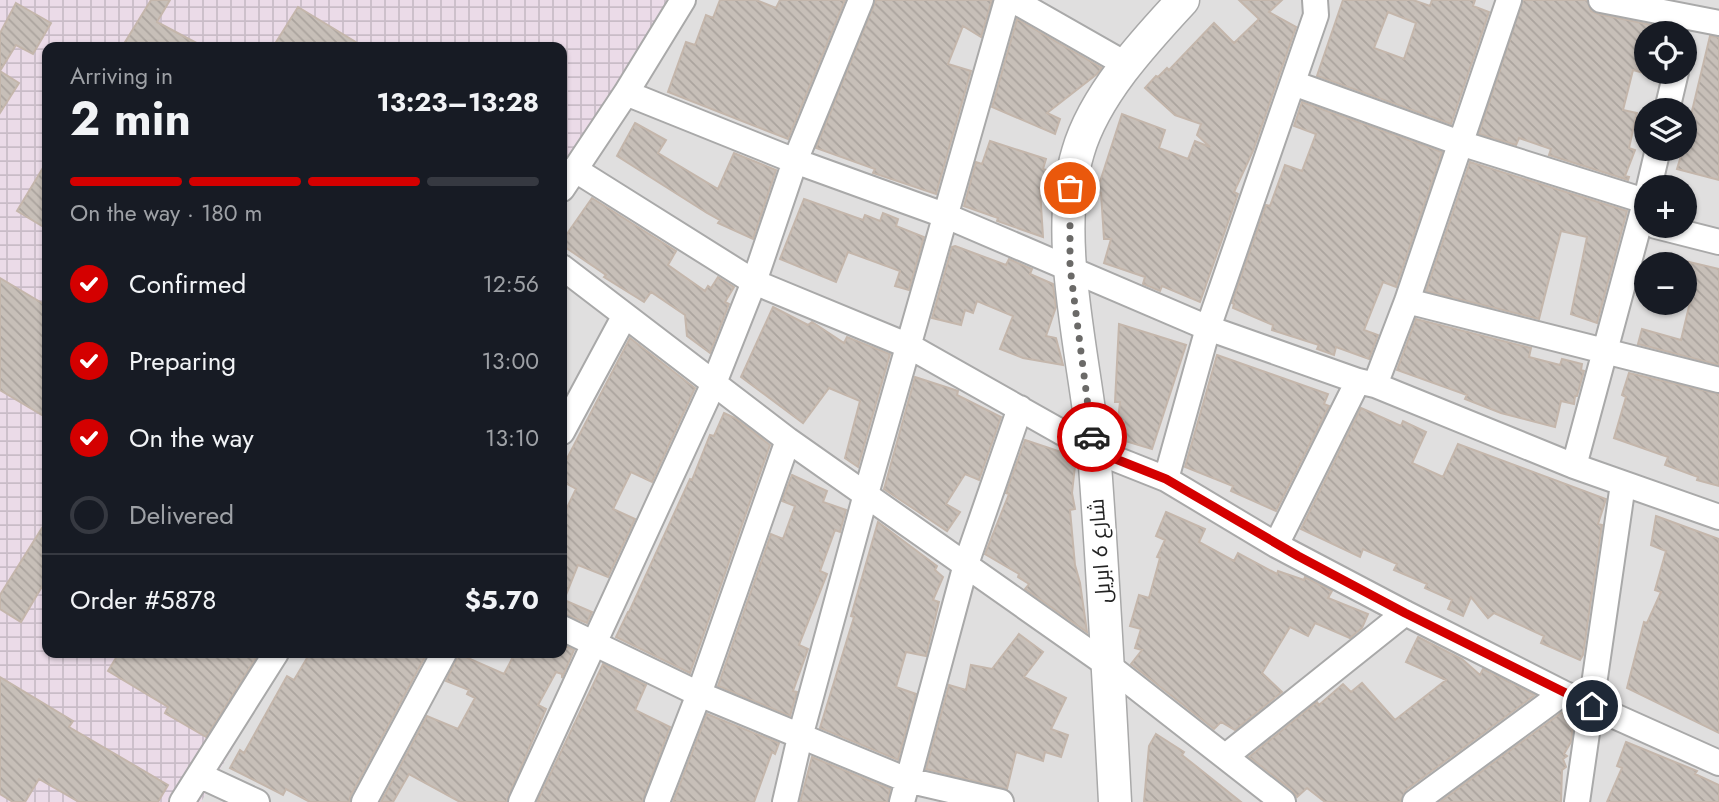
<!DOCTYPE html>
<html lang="en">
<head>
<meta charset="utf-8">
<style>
  :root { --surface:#171b24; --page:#242831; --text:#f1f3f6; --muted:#9ea1a6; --line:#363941; --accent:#d40000 }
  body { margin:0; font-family:Jost,Cairo,sans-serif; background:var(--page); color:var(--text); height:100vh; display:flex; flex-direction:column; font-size:26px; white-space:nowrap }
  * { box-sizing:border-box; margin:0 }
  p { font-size:23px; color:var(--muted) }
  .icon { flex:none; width:38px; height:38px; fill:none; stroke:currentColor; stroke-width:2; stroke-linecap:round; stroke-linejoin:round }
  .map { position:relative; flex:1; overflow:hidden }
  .drawer { position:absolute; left:42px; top:42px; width:525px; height:616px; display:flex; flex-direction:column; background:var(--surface); border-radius:14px; box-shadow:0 2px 5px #0004 }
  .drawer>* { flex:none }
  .fabs { position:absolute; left:1634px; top:21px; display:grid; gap:14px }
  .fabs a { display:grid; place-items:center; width:63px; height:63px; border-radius:50%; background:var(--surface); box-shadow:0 2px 5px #0004; font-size:35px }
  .pin { position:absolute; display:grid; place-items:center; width:60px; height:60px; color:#fff; margin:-30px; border:4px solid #fff; border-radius:50%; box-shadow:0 2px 7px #0007 }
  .courier { position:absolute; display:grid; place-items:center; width:70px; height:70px; margin:-35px; border:5px solid #d40000; border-radius:50%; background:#fff; color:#222; box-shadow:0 2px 9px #0007 }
  .overview em { font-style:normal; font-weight:700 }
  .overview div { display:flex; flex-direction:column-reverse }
  .overview { display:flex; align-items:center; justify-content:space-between; height:119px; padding:0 28px }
  h1 { font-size:46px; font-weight:700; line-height:52px }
  .bar { display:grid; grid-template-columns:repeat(4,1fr); gap:10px 7px; align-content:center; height:84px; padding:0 28px }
  .bar i { height:9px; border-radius:5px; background:var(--line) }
  .bar .active { background:var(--accent) }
  .bar p { grid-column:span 4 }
  .line { display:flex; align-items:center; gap:18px; padding:0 28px; border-top:2px solid var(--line) }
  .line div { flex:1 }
  ol { padding:0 28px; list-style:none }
  li { display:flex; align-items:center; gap:21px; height:77px }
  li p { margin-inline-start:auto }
  li .icon { padding:7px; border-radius:50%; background:var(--accent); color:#fff; stroke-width:4 }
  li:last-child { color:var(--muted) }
  li i { width:38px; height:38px; border:4px solid var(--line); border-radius:50% }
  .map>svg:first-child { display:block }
  .residential { fill:#e0dfdf; fill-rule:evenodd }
  .industrial { fill:url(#industrial-grid) }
  .building { fill:url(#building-back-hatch); stroke:#c4b6ab; stroke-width:2; fill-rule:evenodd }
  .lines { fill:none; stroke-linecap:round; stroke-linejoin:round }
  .minor-casing { stroke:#a9a9a9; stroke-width:28 }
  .tertiary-casing { stroke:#a9a9a9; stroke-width:35 }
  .minor { stroke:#fff; stroke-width:24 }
  .tertiary { stroke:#fff; stroke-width:32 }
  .done { stroke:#6b6a68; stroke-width:7; stroke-dasharray:0 12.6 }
  .route { stroke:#d40000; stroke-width:9 }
  .labels { text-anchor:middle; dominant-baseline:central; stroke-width:7; stroke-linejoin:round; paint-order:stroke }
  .street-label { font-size:21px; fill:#222; stroke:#fff }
</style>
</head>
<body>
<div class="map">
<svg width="1719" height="802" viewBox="0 0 1719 802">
  <defs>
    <pattern id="industrial-grid" width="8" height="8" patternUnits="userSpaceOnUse" patternTransform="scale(1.75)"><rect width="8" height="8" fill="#ebdbe8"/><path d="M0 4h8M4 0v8" fill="none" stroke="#c9bcc7"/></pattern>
    <pattern id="building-back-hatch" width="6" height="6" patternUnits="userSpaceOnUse" patternTransform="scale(1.75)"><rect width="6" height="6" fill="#c7bfb8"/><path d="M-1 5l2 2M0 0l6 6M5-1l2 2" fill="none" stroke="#aba49e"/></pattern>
  </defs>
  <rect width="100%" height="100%" fill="#f2efe9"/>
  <path class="residential" d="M0 0H1719V802H0ZM1647 33H1685V72H1647ZM47 47H562V653H47ZM1647 110H1685V149H1647ZM1647 187H1685V226H1647ZM1647 264H1685V303H1647Z"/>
  <path class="industrial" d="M0 0H672L562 187V47H47V653H288L201 802H0Z"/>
  <path class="building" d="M151 0H170L157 22 204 47H122Z
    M720 0H756L776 8 780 0H845L788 139 668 92 686 42 695 45 706 15 713 18Z
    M876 0H992L981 37 963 26 948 64 971 71 936 194 873 173 875 169 816 148Z
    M1239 0H1282L1269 12 1296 27 1253 151 1234 192 1238 194 1200 302 1162 286 1160 291 1143 284 1145 277 1104 263 1111 239H1104L1101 193 1097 191 1122 114 1165 130 1159 148 1188 159 1195 141 1210 147 1197 135 1201 124 1175 115 1145 88 1156 76 1158 77 1167 68 1169 70 1214 23 1234 43 1259 19Z
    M1343 0H1413L1430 6 1432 0H1475L1473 6 1489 12 1451 124 1317 76ZM1388 12 1416 23 1404 59 1374 48Z
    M1523 0H1587L1591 11 1598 14 1662 27V33L1647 31V74L1633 70 1623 110 1637 113 1629 148 1635 150 1625 176 1629 177 1628 180 1549 155 1551 149 1519 138 1516 145 1479 134Z
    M16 3 51 23 33 54 16 45 0 71 19 83 0 113V33Z
    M298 7 364 47H273Z
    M1017 19 1102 68 1097 74 1047 113 1060 119 1055 134 992 107Z
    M1710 36 1719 37V180L1677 169 1683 149H1685V140Z
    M1302 102 1442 152 1396 287 1383 282 1364 330 1378 335 1369 359 1336 347 1334 355 1317 349 1319 345 1272 330 1273 325 1233 308 1234 304 1232 303 1266 205 1270 206 1285 165 1302 171 1316 134 1294 126Z
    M635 123 666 140 658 153 718 189 734 153 776 170 753 239 718 223 720 220 707 213 617 156Z
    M990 141 1046 159 1043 169 1046 170 1040 189 1043 237 997 221 998 218 964 206 976 162 982 164Z
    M47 161V229L17 211Z
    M1470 162 1627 211 1597 323 1571 314 1587 237 1561 231 1539 319 1426 291Z
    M592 198 676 251 668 265 705 291 708 286 711 288 718 277 734 287 725 302 729 304 710 353 687 336 685 315 651 292 644 302 604 277 606 275 562 245V241Z
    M804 199 863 220 865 215 880 221 883 213 898 219 896 226 924 237 909 290 895 286 900 271 848 252 836 282 780 259Z
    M955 246 1006 265 1009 259 1032 269 1030 274 1053 284 1056 307 1046 336 1056 338 1063 365 1023 358 1000 349 1013 316 977 301 973 313 965 310 961 325 932 318 952 247Z
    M1685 261 1719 269V365L1638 344 1642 329 1681 340 1691 298 1685 297Z
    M0 278 47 306V418L0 390Z
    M773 307 808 325 812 322 844 343 847 337 890 354 858 467 845 458 860 401 829 388 803 423 741 377Z
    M1416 319 1531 348 1529 357 1560 365 1562 359 1582 364 1581 370 1584 371 1577 396H1575L1574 404 1561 401 1555 427 1501 413 1465 399 1467 395 1397 370Z
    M1119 324 1186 345 1152 449 1122 440 1124 421 1118 420 1120 402H1115Z
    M630 338 695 388 652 482 631 472 613 509 635 519 608 577 578 565 564 600 592 612 587 623 562 613V518L576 489 562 481V468Z
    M1217 355 1328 394 1324 404 1329 406 1276 511 1231 491 1233 486 1185 467Z
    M1629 373 1719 394V486L1697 480 1698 477 1665 465 1668 457 1614 438 1626 397 1622 395Z
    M915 377 958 391 957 395 1001 417 979 480 965 474 946 504 960 512 947 531 884 489Z
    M1361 408 1401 426 1403 421 1426 432 1412 463 1443 477 1458 444 1606 499 1598 524 1602 525 1583 655 1580 660 1541 643 1544 636 1494 613 1488 618 1471 597 1463 616 1448 609 1452 600 1425 588 1427 584 1394 570 1397 564 1363 549 1360 557 1301 529Z
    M724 413 735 418 770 445 690 673 616 637 628 612H629L690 479 692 480 710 435 714 436Z
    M1025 440 1076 457 1072 493 1075 509 1070 510 1075 565 1080 583 1087 632 1025 589 1029 584 1018 577 1019 574 985 554 1009 494 1006 493Z
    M792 475 827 491 823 502 846 510 840 532 835 530 820 571 827 574 799 645 808 649 793 691 797 692 790 716 718 686 771 534 783 539 795 506 782 501Z
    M1166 512 1205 529 1199 542 1234 561 1238 553 1277 574 1278 571 1304 580 1305 577 1332 591 1328 598 1368 614 1362 628 1350 638 1315 623 1308 636 1290 627 1262 673 1282 692 1235 730 1221 722 1214 729 1131 664 1142 650 1135 648 1141 629 1130 626 1139 595 1149 598 1160 558 1157 557 1165 540 1156 536Z
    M1656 516 1719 539V733L1627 688 1644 622 1647 623 1661 592 1655 590 1666 551 1651 545Z
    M47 520V578L21 622 0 609V595Z
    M878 522 937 566 935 570 943 577 933 600 939 602 926 656 906 652 896 687 916 694 898 760 820 728 854 617 851 616Z
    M1019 634 1043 652 1024 677 1066 698 1051 729 1068 735 1061 757 1045 752 1043 761 1016 752 1007 789 926 769 949 685 966 690 971 665 992 669Z
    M1418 637 1462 659 1480 675 1483 669 1535 695 1406 790 1400 802H1325L1307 788 1297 797 1292 790 1249 757 1317 702 1319 705 1343 684 1351 692 1362 683 1395 720 1446 680 1406 662Z
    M562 644 574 650 562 678V674L556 672 538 705 546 709 506 802H460L409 774 393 802H381L427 716 458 729 475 698 467 694 469 690 446 681 459 654 504 674 515 653H562Z
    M119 653H259L206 737 165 713 168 707 108 671Z
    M310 653H427L351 795 349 802H310L286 789 283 795 230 768 240 750 244 753 287 676 294 680Z
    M603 664 646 685 635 710 670 727 642 802H537Z
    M0 677 73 721 69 727 168 785 158 802H79L39 779 25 802H13L0 794Z
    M1565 710 1574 720 1571 742 1564 754 1567 756 1563 759 1566 767 1562 770 1561 802H1440Z
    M707 714 779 743 775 754 772 752 754 802H673Z
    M1156 734 1184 752 1182 755 1241 802H1144L1149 746Z
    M1626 742 1697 771 1695 774 1719 785V802H1607L1622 768 1617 766Z
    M812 757 890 789 888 802H800Z"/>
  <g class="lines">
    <defs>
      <path id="minor" d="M1013 0 1127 65
        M1601 0 1719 23
        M1293 83 1460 143 1645 201
        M626 93 795 161 944 215 1208 328 1358 381 1375 385 1574 466 1719 517
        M1667 110 1676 72
        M574 169 754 282 909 346 1093 450 1166 479 1276 545 1405 613 1563 693 1719 763
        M1649 187 1658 149
        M562 189 626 93 683 0
        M1656 226 1719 242
        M562 267 788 440 1109 666 1283 802
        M1407 301 1719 380
        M1375 385 1407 301 1509 0
        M562 432 624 317
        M1574 466 1647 195
        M1166 479 1208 328 1316 15 1315 0
        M1276 545 1358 381
        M562 628 699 694 907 780 1001 802
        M1226 756 1405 613
        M199 775 257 802
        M182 802 276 653
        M364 802 444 653
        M521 802 714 383 754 282 795 161 861 0
        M657 802 699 694 788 440
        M785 802 800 737 866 494 1007 0
        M902 802 966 564 1020 408
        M1415 802 1563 693
        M1577 802 1623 484"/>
      <path id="tertiary" d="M1115 802C1109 685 1103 569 1094 452 1086 362 1052 239 1078 152 1094 96 1144 42 1183 0"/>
    </defs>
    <use href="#minor" class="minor-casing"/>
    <use href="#tertiary" class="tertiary-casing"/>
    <use href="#minor" class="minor"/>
    <use href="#tertiary" class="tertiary"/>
  </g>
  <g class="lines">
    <path class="done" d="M1070 188V267L1092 437"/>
    <path class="route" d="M1092 437 1093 450 1166 479 1298 556 1405 613 1592 706"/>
  </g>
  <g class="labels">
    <g class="street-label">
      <text transform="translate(1100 551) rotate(-94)">شارع 6 ابريل</text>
    </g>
  </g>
</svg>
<div class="fabs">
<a><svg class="icon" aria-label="locate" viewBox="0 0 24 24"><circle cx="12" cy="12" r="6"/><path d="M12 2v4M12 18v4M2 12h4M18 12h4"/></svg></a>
<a><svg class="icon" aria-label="layers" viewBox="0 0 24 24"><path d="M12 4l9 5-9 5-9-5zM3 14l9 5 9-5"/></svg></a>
<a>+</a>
<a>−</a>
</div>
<div class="pin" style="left:1070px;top:188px;background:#ea580c"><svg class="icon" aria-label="bag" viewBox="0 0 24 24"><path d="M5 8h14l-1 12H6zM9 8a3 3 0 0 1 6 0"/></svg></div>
<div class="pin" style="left:1592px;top:706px;background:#1f2937"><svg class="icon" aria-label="home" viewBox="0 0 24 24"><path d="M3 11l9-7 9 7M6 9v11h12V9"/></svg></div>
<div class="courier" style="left:1092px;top:437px"><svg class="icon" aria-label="car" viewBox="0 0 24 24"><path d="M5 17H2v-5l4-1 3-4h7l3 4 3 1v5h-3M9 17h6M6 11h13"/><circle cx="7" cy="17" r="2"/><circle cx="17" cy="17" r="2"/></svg></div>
<section class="drawer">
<div class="overview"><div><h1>2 min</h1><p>Arriving in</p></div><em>13:23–13:28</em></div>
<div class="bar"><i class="active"></i><i class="active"></i><i class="active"></i><i></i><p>On the way · 180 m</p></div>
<ol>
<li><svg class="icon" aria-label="check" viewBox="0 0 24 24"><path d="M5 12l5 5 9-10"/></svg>Confirmed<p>12:56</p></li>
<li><svg class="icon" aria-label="check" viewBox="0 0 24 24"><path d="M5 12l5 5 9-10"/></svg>Preparing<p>13:00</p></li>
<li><svg class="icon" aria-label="check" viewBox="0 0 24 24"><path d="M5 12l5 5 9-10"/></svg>On the way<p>13:10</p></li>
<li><i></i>Delivered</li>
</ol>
<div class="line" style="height:91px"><div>Order #5878</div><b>$5.70</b></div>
</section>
</div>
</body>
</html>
